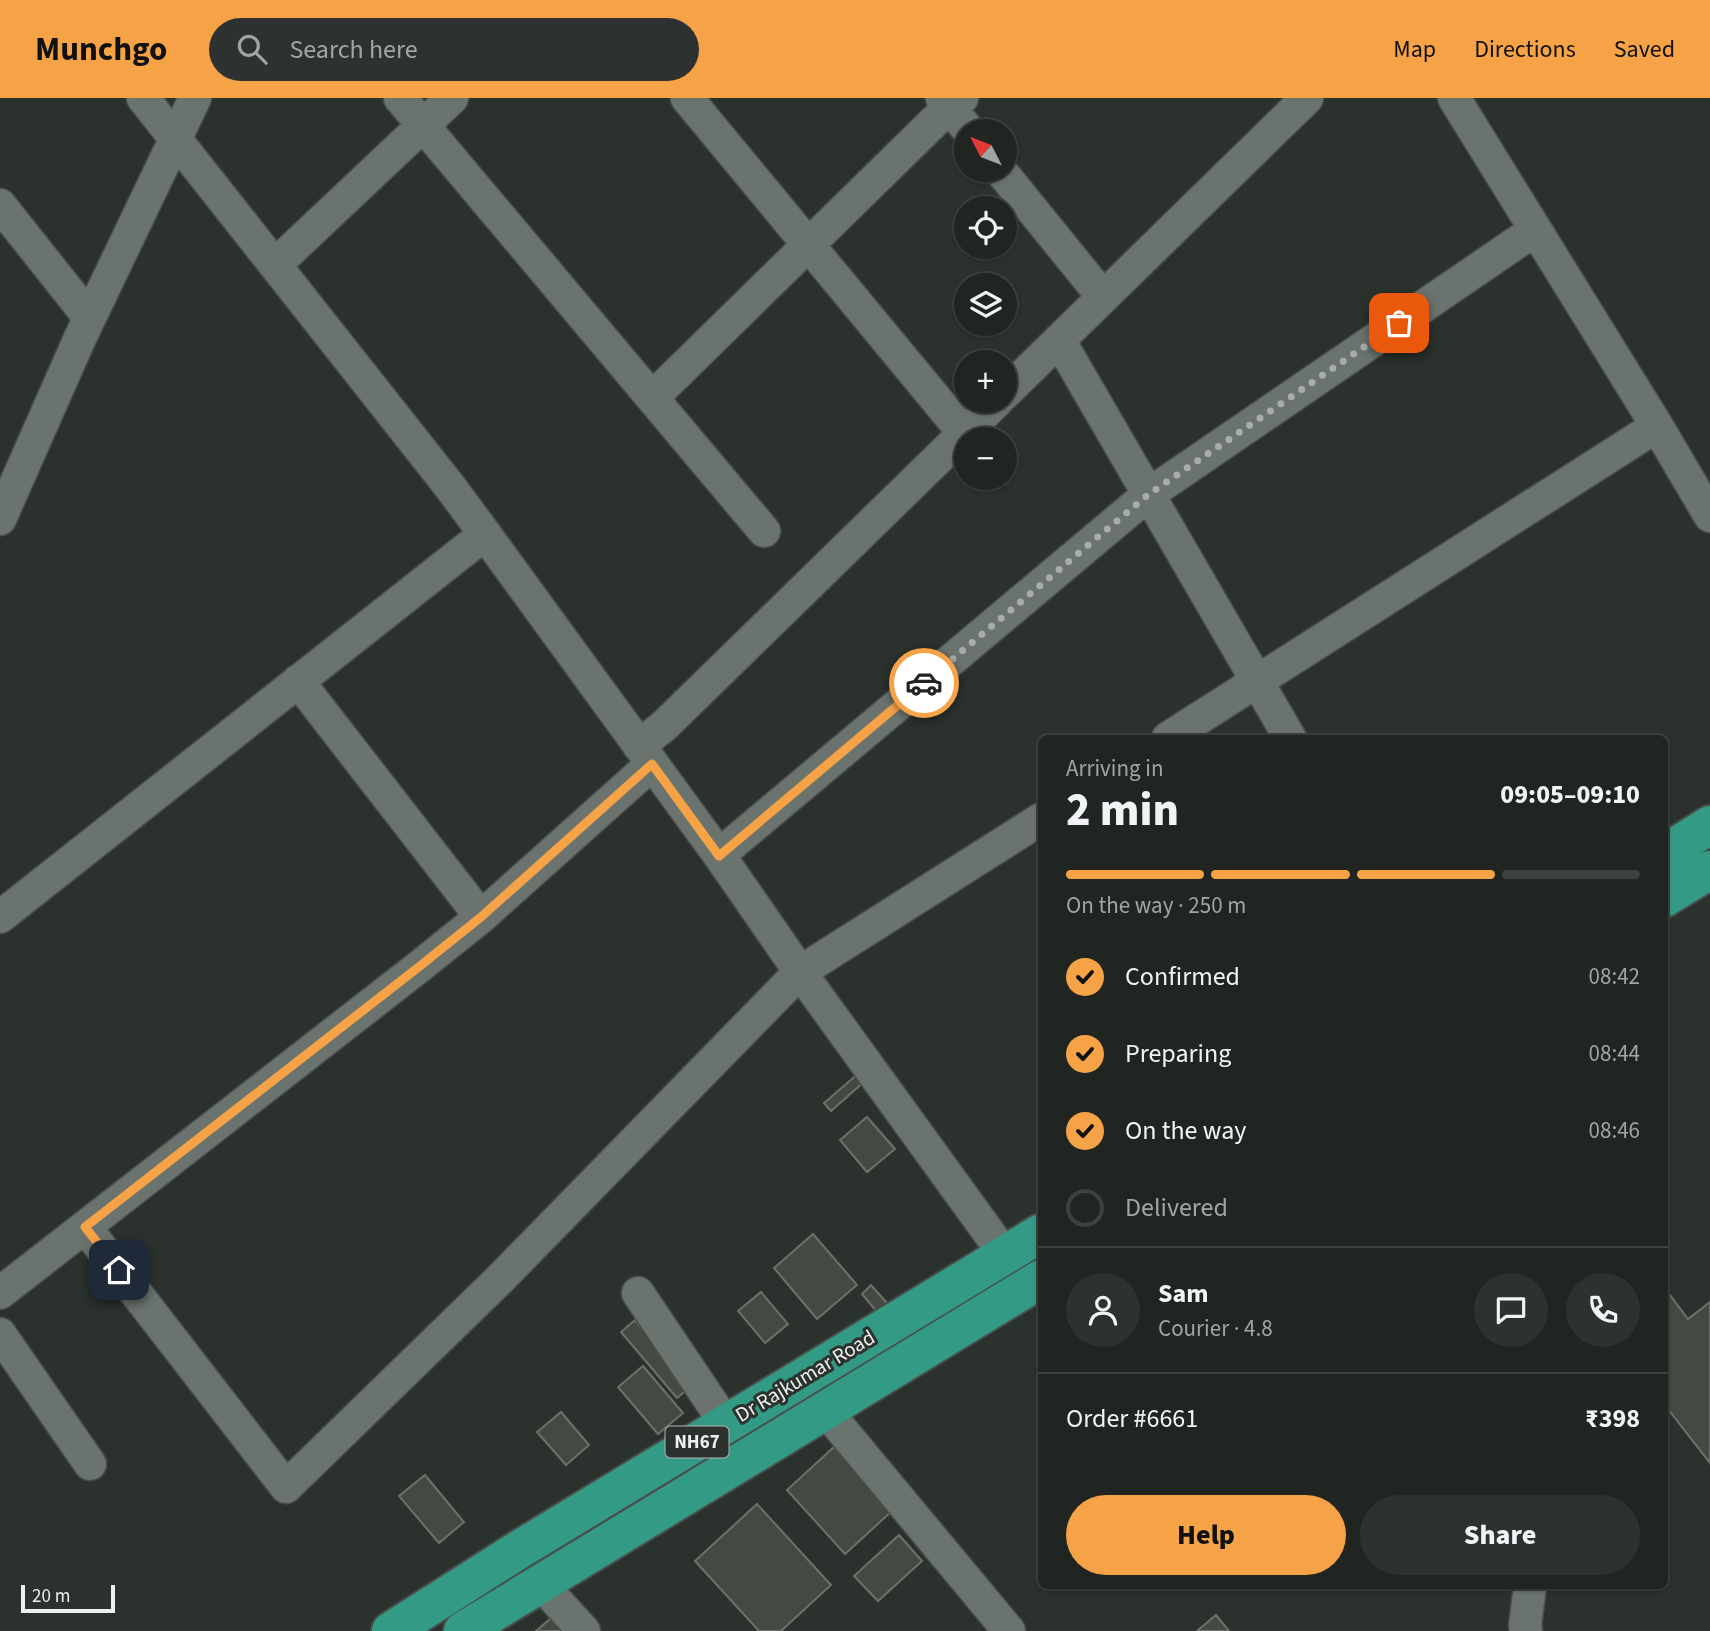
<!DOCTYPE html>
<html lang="en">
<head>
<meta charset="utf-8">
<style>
  :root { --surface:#202522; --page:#2d312f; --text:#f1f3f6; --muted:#a2a5a5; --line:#3d4240; --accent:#f5a346 }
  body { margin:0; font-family:"Source Sans 3",sans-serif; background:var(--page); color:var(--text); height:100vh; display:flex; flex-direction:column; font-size:26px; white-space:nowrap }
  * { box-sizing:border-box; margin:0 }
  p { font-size:23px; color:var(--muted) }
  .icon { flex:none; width:38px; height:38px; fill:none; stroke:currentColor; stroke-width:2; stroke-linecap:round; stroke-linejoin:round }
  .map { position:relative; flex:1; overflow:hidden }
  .sheet { position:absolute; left:1038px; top:637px; width:630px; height:854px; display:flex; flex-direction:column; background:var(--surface); border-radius:10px; box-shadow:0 2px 5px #0004,0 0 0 2px var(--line) }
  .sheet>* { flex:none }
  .needle { width:46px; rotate:312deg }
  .fabs { position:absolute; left:954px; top:21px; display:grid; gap:14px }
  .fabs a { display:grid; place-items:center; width:63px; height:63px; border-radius:50%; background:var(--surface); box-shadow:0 2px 5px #0004,0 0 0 2px var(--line); font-size:35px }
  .scale { position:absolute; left:21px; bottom:18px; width:94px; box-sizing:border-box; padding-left:7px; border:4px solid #ecf0ee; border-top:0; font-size:19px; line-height:24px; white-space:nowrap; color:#ecf0ee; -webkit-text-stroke:5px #2b312d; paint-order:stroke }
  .pin { position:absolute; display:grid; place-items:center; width:60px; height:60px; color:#fff; margin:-30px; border-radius:14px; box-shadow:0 4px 10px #0006 }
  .courier { position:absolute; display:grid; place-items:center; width:70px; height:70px; margin:-35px; border:5px solid #f5a346; border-radius:50%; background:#fff; color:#222; box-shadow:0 2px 9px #0007 }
  .summary em { font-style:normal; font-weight:800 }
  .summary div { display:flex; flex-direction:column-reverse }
  .summary { display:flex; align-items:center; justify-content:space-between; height:119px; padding:0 28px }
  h1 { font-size:46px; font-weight:800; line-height:52px }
  .bar { display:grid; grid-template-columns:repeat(4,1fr); gap:10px 7px; align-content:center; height:84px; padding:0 28px }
  .bar i { height:9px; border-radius:5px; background:var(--line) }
  .bar .on { background:var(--accent) }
  .bar p { grid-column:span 4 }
  .line { display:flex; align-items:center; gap:18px; padding:0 28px; border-top:2px solid var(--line) }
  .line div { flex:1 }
  .round { display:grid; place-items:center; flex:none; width:74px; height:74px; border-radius:37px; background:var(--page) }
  ol { padding:0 28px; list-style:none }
  li { display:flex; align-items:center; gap:21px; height:77px }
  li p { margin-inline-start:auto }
  li .icon { padding:7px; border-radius:50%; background:var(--accent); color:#111; stroke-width:4 }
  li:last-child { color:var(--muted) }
  li i { width:38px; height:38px; border:4px solid var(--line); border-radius:50% }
  .button { display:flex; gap:14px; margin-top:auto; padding:14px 28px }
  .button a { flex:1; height:80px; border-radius:42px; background:var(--accent); color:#111; font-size:28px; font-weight:800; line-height:80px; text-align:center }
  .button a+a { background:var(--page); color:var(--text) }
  header { display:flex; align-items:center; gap:42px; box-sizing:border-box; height:98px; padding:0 35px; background:var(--accent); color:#111 }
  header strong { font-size:33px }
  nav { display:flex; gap:38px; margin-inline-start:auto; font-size:24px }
  .search { width:490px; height:63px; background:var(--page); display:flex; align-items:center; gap:18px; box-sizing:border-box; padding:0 24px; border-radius:38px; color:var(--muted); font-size:26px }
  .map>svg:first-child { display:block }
  .building { fill:#444943; stroke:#6c716b; stroke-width:2 }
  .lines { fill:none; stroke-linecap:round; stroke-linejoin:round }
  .street-casing { stroke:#484d4a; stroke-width:35 }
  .highway-casing { stroke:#484d4a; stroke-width:42 }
  .street { stroke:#6b736e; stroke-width:32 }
  .highway { stroke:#339a85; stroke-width:38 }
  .done { stroke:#a8adaa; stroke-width:7; stroke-dasharray:0 12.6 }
  .route { stroke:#f5a346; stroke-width:9 }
  .labels { text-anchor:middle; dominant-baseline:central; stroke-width:6; stroke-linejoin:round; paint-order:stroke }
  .shield { fill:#2b312d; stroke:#b2b7b4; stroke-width:2 }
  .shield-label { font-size:19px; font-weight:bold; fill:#ecf0ee }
  .street-label { font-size:21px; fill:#ecf0ee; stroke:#2b312d }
</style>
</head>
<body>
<header>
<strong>Munchgo</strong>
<div class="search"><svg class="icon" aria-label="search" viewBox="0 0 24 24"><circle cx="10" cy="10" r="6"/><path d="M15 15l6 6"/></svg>Search here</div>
<nav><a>Map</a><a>Directions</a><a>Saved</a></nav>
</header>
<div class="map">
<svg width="1710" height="1533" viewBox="0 0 1710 1533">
  <rect width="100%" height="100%" fill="#2b312d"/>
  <path class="building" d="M860 974 866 982 831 1013 824 1005Z
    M867 1019 895 1051 867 1074 840 1042Z
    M813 1136 857 1187 817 1221 774 1170Z
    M871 1187 887 1205 877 1214 862 1196Z
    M1664 1189 1688 1221 1710 1204V1365L1664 1306Z
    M761 1194 788 1226 765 1245 738 1213Z
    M635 1222 691 1288 677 1300 621 1234Z
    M643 1268 683 1315 658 1336 618 1289Z
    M561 1314 589 1347 566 1367 537 1334Z
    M834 1349 892 1413 845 1456 787 1392Z
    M425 1377 464 1424 439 1445 399 1398Z
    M757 1406 831 1487 781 1533H759L695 1463Z
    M899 1437 922 1463 878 1503 854 1478Z
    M557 1515 573 1533H536Z
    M1216 1517 1229 1533H1197Z"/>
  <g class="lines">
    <defs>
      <path id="street" d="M143 0 451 390 485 436 719 757 800 874 1005 1157
        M400 0 764 433
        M687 0 964 335
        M962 0 949 9 969 33
        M1454 0 1657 328 1710 418
        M1000 72 1103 199
        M0 107 89 219
        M275 167 452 0
        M1059 242 1290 640
        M1004 296 1307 0
        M653 299 949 9 942 0
        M0 421 80 240 195 0
        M298 583 481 819
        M1168 640 1657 328
        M639 648 665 627 997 303
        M719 757 1149 396 1535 132
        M0 819 485 436
        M85 1129 286 1389 500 1181 800 874 1041 721
        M0 1195 420 868 481 819 652 666
        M638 1195 726 1326
        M0 1236 90 1366
        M826 1313 1009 1533
        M541 1486 584 1533
        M1526 1533 1525 1528 1530 1488"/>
      <path id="highway" d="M1664 756 1710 727
        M1664 800 1710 772
        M391 1533 520 1451 1041 1135
        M463 1533 1041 1181"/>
    </defs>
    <use href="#street" class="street-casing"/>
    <use href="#highway" class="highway-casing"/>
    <use href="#street" class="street"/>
    <use href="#highway" class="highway"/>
  </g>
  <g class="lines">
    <path class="done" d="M924 585 1149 396 1399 225"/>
    <path class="route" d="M119 1172 85 1129 420 868 481 819 652 666 719 758 924 585"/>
  </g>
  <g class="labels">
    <rect class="shield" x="665.5" y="1328.5" width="63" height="31" rx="5"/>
    <g class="shield-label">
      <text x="697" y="1344">NH67</text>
    </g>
    <g class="street-label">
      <text transform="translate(805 1278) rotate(-31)">Dr Rajkumar Road</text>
    </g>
  </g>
</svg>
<div class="fabs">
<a><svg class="needle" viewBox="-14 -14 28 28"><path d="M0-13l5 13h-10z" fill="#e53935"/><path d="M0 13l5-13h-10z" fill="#a2a5a5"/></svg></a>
<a><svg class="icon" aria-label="locate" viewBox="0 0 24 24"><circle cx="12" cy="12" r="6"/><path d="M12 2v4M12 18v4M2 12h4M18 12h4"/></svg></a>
<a><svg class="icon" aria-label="layers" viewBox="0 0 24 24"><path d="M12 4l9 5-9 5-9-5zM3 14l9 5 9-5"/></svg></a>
<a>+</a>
<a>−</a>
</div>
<div class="scale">20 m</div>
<div class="pin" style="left:1399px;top:225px;background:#ea580c"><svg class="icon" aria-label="bag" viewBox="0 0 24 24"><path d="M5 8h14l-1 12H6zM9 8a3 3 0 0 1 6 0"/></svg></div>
<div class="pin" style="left:119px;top:1172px;background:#1f2937"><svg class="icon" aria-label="home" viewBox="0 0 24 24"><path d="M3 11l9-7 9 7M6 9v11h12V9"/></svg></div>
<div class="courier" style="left:924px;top:585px"><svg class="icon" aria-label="car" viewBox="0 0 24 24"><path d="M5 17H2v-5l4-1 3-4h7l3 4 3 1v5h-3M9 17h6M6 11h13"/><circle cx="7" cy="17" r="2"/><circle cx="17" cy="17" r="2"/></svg></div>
<section class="sheet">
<div class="summary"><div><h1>2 min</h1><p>Arriving in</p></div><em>09:05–09:10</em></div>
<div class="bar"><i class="on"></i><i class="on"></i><i class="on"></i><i></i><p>On the way · 250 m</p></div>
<ol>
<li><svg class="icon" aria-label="check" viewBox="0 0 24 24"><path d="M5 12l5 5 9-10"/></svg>Confirmed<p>08:42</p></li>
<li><svg class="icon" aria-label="check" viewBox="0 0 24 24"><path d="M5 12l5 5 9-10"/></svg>Preparing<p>08:44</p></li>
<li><svg class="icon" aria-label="check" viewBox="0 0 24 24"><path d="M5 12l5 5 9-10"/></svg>On the way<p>08:46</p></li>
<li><i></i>Delivered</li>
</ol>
<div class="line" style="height:126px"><a class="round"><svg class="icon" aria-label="person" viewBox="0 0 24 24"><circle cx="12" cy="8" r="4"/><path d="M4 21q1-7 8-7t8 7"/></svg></a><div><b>Sam</b><p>Courier · 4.8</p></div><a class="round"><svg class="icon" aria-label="chat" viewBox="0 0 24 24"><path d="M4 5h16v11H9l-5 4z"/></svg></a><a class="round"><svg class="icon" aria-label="phone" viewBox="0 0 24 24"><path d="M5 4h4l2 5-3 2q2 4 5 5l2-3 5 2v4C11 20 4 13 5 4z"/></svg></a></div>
<div class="line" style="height:91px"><div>Order #6661</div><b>₹398</b></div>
<div class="button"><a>Help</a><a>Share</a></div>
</section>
</div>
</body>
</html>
